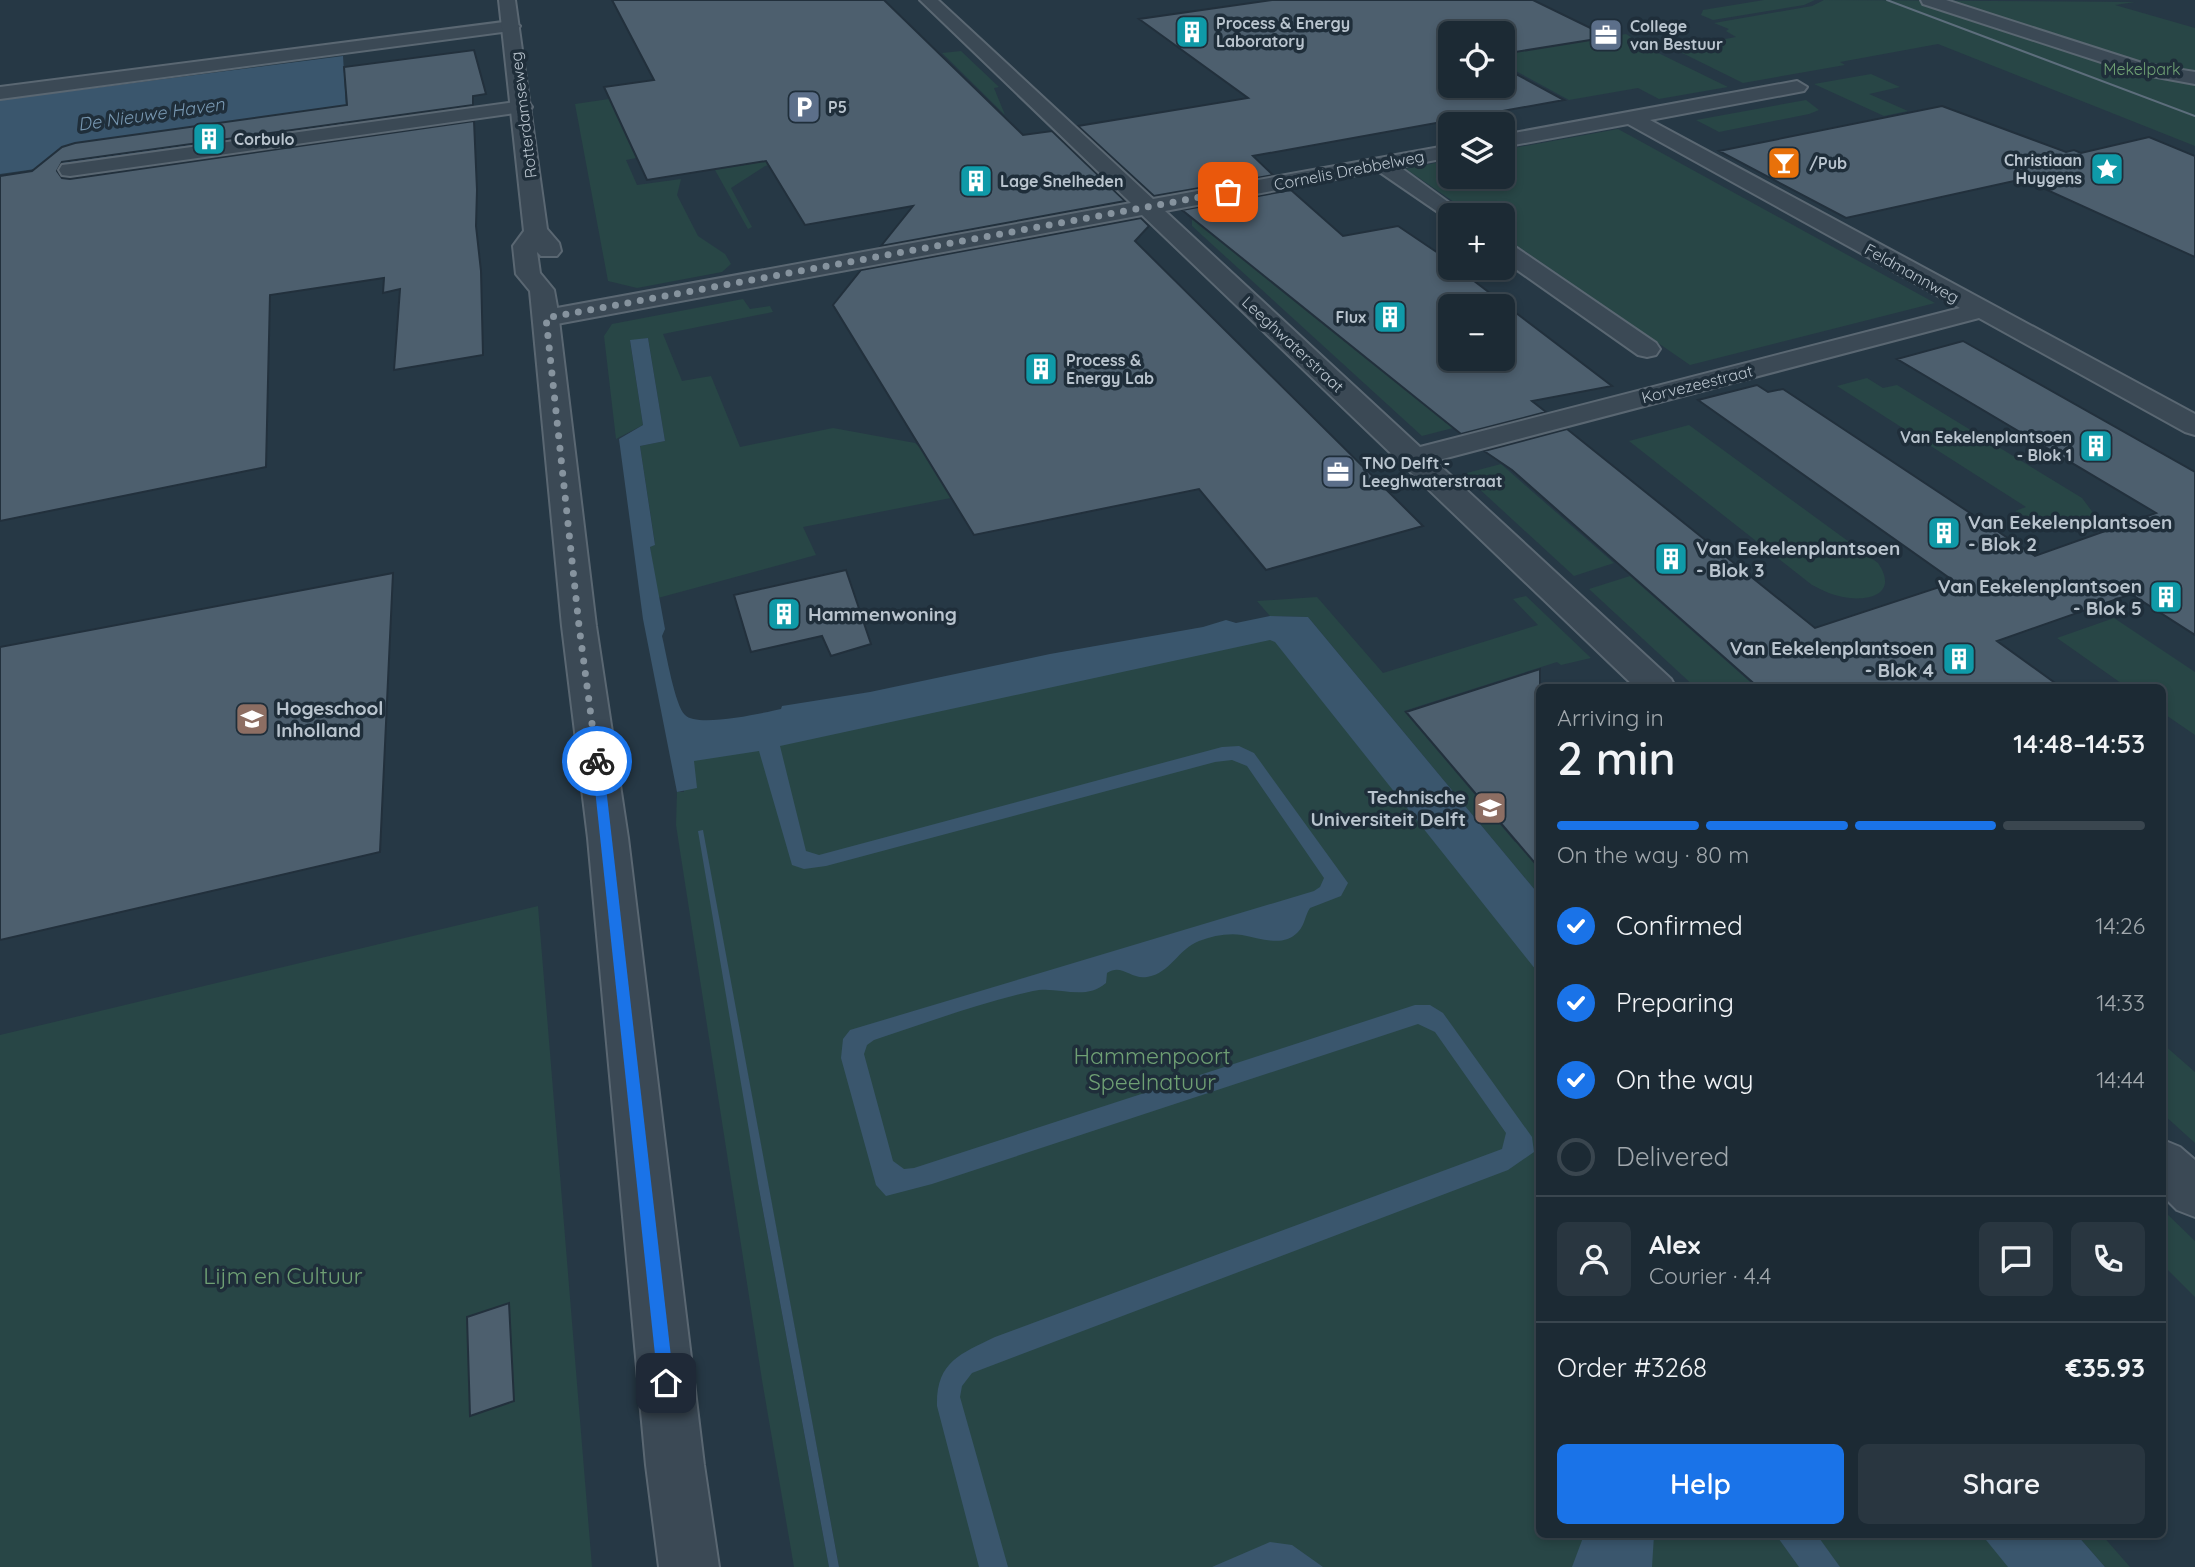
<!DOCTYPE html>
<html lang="en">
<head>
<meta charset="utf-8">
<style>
  :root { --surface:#1c2a34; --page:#293640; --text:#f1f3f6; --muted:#a0a7ac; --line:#3a464f; --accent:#1a73e8 }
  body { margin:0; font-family:Quicksand,sans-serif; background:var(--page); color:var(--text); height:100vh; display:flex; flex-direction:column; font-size:26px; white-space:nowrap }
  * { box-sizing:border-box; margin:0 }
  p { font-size:23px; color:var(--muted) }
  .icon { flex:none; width:38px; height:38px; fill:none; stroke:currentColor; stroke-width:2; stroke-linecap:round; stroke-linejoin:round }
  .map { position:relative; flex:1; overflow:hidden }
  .drawer { position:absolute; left:1536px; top:684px; width:630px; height:854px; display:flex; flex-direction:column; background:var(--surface); border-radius:10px; box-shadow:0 4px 10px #0003,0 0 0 2px var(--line) }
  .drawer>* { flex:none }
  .tools { position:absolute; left:1438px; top:21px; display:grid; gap:14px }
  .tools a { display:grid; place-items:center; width:77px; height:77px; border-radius:10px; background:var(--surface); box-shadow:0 4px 10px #0003,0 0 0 2px var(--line); font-size:35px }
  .pin { position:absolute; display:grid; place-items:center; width:60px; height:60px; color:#fff; margin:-30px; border-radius:14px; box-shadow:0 4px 10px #0006 }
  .courier { position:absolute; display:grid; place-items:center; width:70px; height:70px; margin:-35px; border:5px solid #1a73e8; border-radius:50%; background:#fff; color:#222; box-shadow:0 2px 9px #0007 }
  .overview em { font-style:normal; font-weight:600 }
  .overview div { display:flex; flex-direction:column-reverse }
  .overview { display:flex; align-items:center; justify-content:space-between; height:119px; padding:0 21px }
  h1 { font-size:46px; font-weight:600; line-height:52px }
  .bar { display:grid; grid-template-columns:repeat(4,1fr); gap:10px 7px; align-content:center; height:84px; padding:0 21px }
  .bar i { height:9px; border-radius:5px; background:var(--line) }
  .bar .active { background:var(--accent) }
  .bar p { grid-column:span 4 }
  .line { display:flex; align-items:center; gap:18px; padding:0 21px; border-top:2px solid var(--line) }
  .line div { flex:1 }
  .round { display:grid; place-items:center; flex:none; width:74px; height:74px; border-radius:10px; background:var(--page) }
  ol { padding:0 21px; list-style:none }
  li { display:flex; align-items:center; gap:21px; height:77px }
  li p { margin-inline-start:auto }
  li .icon { padding:7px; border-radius:50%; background:var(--accent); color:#fff; stroke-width:4 }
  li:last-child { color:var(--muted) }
  li i { width:38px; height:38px; border:4px solid var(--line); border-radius:50% }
  .button { display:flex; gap:14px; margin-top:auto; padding:14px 21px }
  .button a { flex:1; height:80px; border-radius:10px; background:var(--accent); color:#fff; font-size:28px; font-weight:600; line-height:80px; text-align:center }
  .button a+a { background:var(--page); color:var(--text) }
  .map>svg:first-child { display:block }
  .green { fill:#284646 }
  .water { fill:#3a566d }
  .building { fill:#4d5f6e; stroke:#22303c; stroke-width:2; fill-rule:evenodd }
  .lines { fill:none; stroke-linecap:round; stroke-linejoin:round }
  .pedestrian-casing { stroke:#5a6772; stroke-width:4 }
  .minor-casing { stroke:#5a6772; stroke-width:4 }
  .tertiary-casing { stroke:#5a6772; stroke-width:4 }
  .pedestrian { fill:#3b4955; fill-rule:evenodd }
  .minor { fill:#3b4955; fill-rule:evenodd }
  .tertiary { fill:#3b4955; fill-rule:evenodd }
  .tram { stroke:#5d6e7c; stroke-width:2 }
  .route { fill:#1a73e8 }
  .done { stroke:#86939e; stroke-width:7; stroke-dasharray:0 12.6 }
  .labels { text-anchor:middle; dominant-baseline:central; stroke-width:7; stroke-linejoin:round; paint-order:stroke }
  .far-poi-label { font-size:16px; font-weight:bold; fill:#b9c4ce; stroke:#1f2e3a; text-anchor:start }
  .far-park-label { font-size:16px; fill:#6fa074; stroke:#1f2e3a }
  .far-street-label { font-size:16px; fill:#b9c4ce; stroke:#1f2e3a }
  .far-water-label { font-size:18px; font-style:italic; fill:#7898b2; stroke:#1f2e3a }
  .poi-label { font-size:19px; font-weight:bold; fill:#b9c4ce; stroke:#1f2e3a; text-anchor:start }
  .near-park-label { font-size:23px; fill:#6fa074; stroke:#1f2e3a }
</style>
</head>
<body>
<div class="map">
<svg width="2195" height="1567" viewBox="0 0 2195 1567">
  <rect width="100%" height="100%" fill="#263845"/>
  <path class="green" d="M1764 0H1815L1804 5 1713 20 1701 15 1703 10Z
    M1824 0 2135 2 2115 5 2195 28V146L1938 44 1840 62 1845 65 1743 83 1666 45 1679 39 1692 45 1736 37 1726 31 1729 29 1714 23 1812 6Z
    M1626 34 1648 48 1728 87 1659 99 1638 88 1569 100 1503 64V54Z
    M961 51 999 87 994 88 1005 115 942 53Z
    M1871 74 1900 87 1869 94 1908 111 1884 116 1814 84Z
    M609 99 636 158 626 160 637 185 681 179 677 195 698 236 725 254 731 264 722 272 637 288 608 281 575 104Z
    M1806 100 1819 110 1809 114 1719 132 1696 120Z
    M1618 129 1629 135 1935 303 1690 365 1503 236V215H1473L1406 169 1451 160V177H1503V150Z
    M772 160 774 164 765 166 731 188 752 227 748 229 715 170Z
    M1206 210 1453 428 1422 436 1192 226V218Z
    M743 299 750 309 770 306 773 312 663 334 682 381 711 376 740 447 833 428 915 443 933 459 961 496 803 527 816 555 658 598 650 547 655 544 640 446 665 441 648 338 630 341 643 425 616 439 604 336 612 324Z
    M1867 378 1883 388 1897 385 2082 498 2094 514C2084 543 2033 522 2015 511L2026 507 1837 386Z
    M1689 425 1878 563C1899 594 1869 602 1843 597 1832 595 1822 590 1812 585L1629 441Z
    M1501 464 1614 563 1574 576 1463 474Z
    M1630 576 1757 688H1696L1589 589Z
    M1526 596 1591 658 1561 665 1557 662 1404 711 1515 842 1540 833V896L1308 617 1270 616 1257 601 1317 597 1383 673 1538 625 1513 599Z
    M2114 618 2195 672V735L2163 713V688H2128L2057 638Z
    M1288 626 1540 928V1535H2046L2073 1567H839L720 926 759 1189 829 1567H794L762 1380 676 825 677 792H684L679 746Z
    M538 906 592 1567H0V1035Z
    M2163 1044 2195 1072V1143L2163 1114Z
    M2163 1210 2195 1241V1297L2163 1265Z
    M2077 1535H2102L2130 1567H2105Z"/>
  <path class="water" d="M343 56 347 125 0 174V100Z
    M648 338 665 441 640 446 655 545 650 547 665 629 662 636C666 652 675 706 685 715 697 728 763 713 781 709L782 706 870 692 1050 654 1203 627 1226 620 1236 623 1270 616 1308 617 1540 896V975L1275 642 1270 640 780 746 806 851 819 855 1222 747 1239 746 1254 753 1348 883 1341 896 1310 908C1305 915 1305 925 1298 932 1283 948 1260 938 1242 935 1227 933 1213 936 1199 941 1178 949 1171 973 1147 977 1131 980 1122 963 1107 973L1106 983C1084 1002 1057 985 1033 991 979 1003 926 1023 874 1040L867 1045 864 1054 893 1161 904 1169 914 1168 1415 1005H1430L1443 1013 1532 1137 1534 1152 1508 1170 972 1373 962 1386 960 1397 1008 1567H979L937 1406C936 1362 960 1354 995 1337L1502 1149 1506 1133 1435 1032 1418 1024 932 1184 886 1196 876 1185 841 1058 843 1039 850 1030 1314 891 1320 887 1324 878 1247 766 1232 760 1215 762 826 866 804 869 792 865 759 751 694 761 697 788 677 792 643 619 619 439 643 425 630 340Z
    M703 830 839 1567H829L759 1189 698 831Z
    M1584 1535H1654L1652 1567H1572Z
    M1776 1535H1817L1840 1567H1799Z
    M1982 1535H2077L2105 1567H2008Z
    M1270 1542 1292 1545 1323 1567H1212Z"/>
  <path class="building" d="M612 0H884L1023 135 1052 131 1125 201 881 246 913 206 805 225 766 161 647 180 604 87 654 80Z
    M1272 0H1533L1609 37 1503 54V33H1451V86H1503V67L1564 100 1253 156 1273 175 1154 196 1078 126 1248 98 1139 19Z
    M474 50 486 94 473 96V105L62 162 57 171 62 178 70 179 474 121 477 190 476 226 481 271 483 355 394 370 400 289 383 293 384 278 270 295 266 467 0 521V176L32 171 62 147 75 143 347 105 344 67Z
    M1942 106 2066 152 2074 150 2081 153 2149 137 2195 156V257L2023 179 1846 218 1719 151Z
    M1291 190 1343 236 1398 226 1441 255 1451 263V268H1457L1612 386 1532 401 1546 412 1461 434 1182 210ZM1451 306H1503V359H1451Z
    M1141 218 1149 226 1135 241 1423 526 1266 570 1199 489 974 535 833 305 861 270Z
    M1963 341 2195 472V635L2131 594 1997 641 2062 688H1759L1512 470 1484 451 1567 429 1815 628 1955 582 1698 400 1757 385 1768 392 1783 389 2035 556 2156 513 1897 359Z
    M846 570 871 644 831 656 822 636 751 652 734 595Z
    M393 573 380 852 0 940V647Z
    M1540 669V869L1406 712Z
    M509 1303 514 1401 470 1416 467 1317Z"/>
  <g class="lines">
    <defs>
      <path id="pedestrian" d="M1921 0H1946L2145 64 2195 72V84L2135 73 1923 4Z"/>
      <path id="minor" d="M920 0H938L1153 199 1451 145V157L1400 167 1466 215H1451V221L1378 171 1165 211 1420 447 1960 308 1628 124 1503 147V135L1797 81 1807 87 1804 91 1650 120 2195 414V435L2185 432 1979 318 1435 461 1671 679 1676 688H1636L1142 215 546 326 537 323 533 318 537 313 546 310 1131 203Z
        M511 21 520 26 517 30 0 99V87Z
        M522 101 529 103 532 107 529 111 70 176 62 175 59 170 62 165 70 164Z
        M1503 242 1511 244 1656 343 1660 349 1656 355 1647 357 1638 355 1503 260Z
        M2163 1140 2180 1147 2195 1160V1217L2177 1210 2163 1196Z"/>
      <path id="tertiary" d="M499 0H515L547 229 559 243 561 251 557 256H541L537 252 540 273 554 290 558 312 596 626 628 838 704 1465 719 1567H659L646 1465 588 838 562 626 532 312 530 291 516 274 513 246 524 231Z"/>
    </defs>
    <use href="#pedestrian" class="pedestrian-casing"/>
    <use href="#minor" class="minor-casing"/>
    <use href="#tertiary" class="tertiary-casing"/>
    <use href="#pedestrian" class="pedestrian"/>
    <use href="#minor" class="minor"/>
    <use href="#tertiary" class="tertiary"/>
    <path class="tram" d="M1887 0 2195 116"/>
  </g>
  <path class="route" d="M597 757 603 761 674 1383 672 1389 666 1392 660 1389 658 1383 592 761Z"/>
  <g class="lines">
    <path class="done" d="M597 761 579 626 546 318 1228 192"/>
  </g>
  <defs>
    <symbol id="building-square" viewBox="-11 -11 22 22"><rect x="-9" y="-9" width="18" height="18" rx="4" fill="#0f9aa8" stroke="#1f2e3a"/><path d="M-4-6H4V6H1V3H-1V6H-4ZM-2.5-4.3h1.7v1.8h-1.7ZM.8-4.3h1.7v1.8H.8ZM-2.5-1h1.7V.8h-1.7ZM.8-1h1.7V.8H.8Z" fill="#fff"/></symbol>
    <symbol id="office-square" viewBox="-11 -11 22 22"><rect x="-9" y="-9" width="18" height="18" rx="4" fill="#5c6f8a" stroke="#1f2e3a"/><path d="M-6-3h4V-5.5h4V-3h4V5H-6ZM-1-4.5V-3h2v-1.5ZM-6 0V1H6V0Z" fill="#fff"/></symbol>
    <symbol id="parking-square" viewBox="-11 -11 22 22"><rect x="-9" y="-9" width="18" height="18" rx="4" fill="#5c6f8a" stroke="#1f2e3a"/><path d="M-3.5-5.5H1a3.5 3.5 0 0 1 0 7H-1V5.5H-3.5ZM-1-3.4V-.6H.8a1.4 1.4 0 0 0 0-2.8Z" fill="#fff"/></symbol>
    <symbol id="bar-square" viewBox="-11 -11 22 22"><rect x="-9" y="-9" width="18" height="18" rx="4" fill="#e8710a" stroke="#1f2e3a"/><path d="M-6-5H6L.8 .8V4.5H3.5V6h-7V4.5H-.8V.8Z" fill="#fff"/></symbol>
    <symbol id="sight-square" viewBox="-11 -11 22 22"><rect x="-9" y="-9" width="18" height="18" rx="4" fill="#0f9aa8" stroke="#1f2e3a"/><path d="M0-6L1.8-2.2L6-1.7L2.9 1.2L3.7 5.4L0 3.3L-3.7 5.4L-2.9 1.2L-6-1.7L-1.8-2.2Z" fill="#fff"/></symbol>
    <symbol id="university-square" viewBox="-11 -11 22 22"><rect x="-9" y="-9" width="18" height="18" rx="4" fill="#8d6e63" stroke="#1f2e3a"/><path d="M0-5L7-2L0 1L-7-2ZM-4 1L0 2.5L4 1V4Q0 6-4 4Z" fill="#fff"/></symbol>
  </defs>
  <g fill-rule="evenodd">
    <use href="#building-square" x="1173" y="13" width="38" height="38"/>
    <use href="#office-square" x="1587" y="16" width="38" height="38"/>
    <use href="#parking-square" x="785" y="88" width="38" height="38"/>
    <use href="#building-square" x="190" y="120" width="38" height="38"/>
    <use href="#bar-square" x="1765" y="144" width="38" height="38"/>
    <use href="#sight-square" x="2088" y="150" width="38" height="38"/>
    <use href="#building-square" x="957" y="162" width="38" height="38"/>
    <use href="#building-square" x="1371" y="298" width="38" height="38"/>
    <use href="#building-square" x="1022" y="350" width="38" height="38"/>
    <use href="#building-square" x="2077" y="427" width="38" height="38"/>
    <use href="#office-square" x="1319" y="453" width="38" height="38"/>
    <use href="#building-square" x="1925" y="514" width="38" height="38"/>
    <use href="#building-square" x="1652" y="540" width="38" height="38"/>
    <use href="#building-square" x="2147" y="578" width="38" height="38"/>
    <use href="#building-square" x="765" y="595" width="38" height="38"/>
    <use href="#building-square" x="1940" y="640" width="38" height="38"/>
    <use href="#university-square" x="233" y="700" width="38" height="38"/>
    <use href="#university-square" x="1471" y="789" width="38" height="38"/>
  </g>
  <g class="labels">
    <g class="far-poi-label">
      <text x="1216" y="23">Process &amp; Energy<tspan x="1216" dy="18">Laboratory</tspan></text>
      <text x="1630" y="26">College<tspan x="1630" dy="18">van Bestuur</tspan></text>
      <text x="828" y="107">P5</text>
      <text x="234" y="139">Corbulo</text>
      <text x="2082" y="160" text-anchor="end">Christiaan<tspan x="2082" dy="18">Huygens</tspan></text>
      <text x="1809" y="163">/Pub</text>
      <text x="1000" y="181">Lage Snelheden</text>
      <text x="1366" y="317" text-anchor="end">Flux</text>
      <text x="1066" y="360">Process &amp;<tspan x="1066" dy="18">Energy Lab</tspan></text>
      <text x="2072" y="437" text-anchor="end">Van Eekelenplantsoen<tspan x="2072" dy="18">- Blok 1</tspan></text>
      <text x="1362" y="463">TNO Delft -<tspan x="1362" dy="18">Leeghwaterstraat</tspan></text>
    </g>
    <g class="far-park-label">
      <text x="2142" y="69">Mekelpark</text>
    </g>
    <g class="far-street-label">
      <text transform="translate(523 115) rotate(-97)">Rotterdamseweg</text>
      <text transform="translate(1349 170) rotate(-11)">Cornelis Drebbelweg</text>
      <text transform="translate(1912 273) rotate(29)">Feldmannweg</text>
      <text transform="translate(1293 344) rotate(43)">Leeghwaterstraat</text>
      <text transform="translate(1697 384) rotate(-14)">Korvezeestraat</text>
    </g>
    <g class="far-water-label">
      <text transform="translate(151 114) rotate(-8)">De Nieuwe Haven</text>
    </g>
    <g class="poi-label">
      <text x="1968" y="522">Van Eekelenplantsoen<tspan x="1968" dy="22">- Blok 2</tspan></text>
      <text x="1696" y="548">Van Eekelenplantsoen<tspan x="1696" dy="22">- Blok 3</tspan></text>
      <text x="2142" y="586" text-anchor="end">Van Eekelenplantsoen<tspan x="2142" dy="22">- Blok 5</tspan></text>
      <text x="808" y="614">Hammenwoning</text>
      <text x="1934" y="648" text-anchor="end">Van Eekelenplantsoen<tspan x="1934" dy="22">- Blok 4</tspan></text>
      <text x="276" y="708">Hogeschool<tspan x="276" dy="22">Inholland</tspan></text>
      <text x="1466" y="797" text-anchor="end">Technische<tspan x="1466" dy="22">Universiteit Delft</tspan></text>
    </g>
    <g class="near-park-label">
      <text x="1152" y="1055">Hammenpoort<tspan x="1152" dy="26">Speelnatuur</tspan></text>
      <text x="283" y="1275">Lijm en Cultuur</text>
    </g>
  </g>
</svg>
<div class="tools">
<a><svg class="icon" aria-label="locate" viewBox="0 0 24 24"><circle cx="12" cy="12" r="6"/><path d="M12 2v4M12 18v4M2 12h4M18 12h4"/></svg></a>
<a><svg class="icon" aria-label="layers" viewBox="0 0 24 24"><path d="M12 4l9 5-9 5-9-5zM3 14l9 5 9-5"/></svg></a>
<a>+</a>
<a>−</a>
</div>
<div class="pin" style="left:1228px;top:192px;background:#ea580c"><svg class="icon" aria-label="bag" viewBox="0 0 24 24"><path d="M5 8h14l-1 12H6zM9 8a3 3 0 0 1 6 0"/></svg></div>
<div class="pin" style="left:666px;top:1383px;background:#1f2937"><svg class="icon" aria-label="home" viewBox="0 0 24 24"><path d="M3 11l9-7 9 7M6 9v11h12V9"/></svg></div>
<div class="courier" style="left:597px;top:761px"><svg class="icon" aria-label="bike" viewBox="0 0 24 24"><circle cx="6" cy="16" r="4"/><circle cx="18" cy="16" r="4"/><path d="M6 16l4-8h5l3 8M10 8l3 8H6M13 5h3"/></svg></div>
<section class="drawer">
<div class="overview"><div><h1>2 min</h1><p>Arriving in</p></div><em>14:48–14:53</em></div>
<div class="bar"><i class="active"></i><i class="active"></i><i class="active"></i><i></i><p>On the way · 80 m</p></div>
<ol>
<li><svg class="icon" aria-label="check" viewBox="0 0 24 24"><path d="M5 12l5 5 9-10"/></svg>Confirmed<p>14:26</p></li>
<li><svg class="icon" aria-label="check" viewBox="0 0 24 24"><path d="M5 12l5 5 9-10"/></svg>Preparing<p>14:33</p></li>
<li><svg class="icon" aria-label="check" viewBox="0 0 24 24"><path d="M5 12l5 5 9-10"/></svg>On the way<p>14:44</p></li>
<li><i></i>Delivered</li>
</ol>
<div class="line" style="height:126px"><a class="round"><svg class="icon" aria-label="person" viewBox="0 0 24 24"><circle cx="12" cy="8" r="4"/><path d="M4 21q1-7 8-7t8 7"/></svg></a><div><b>Alex</b><p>Courier · 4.4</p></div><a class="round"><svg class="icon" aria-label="chat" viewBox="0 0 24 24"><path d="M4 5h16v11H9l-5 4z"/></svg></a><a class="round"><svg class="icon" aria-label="phone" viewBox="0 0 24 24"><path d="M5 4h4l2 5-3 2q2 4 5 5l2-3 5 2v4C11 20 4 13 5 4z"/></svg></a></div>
<div class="line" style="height:91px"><div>Order #3268</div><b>€35.93</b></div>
<div class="button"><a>Help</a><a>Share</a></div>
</section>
</div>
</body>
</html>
